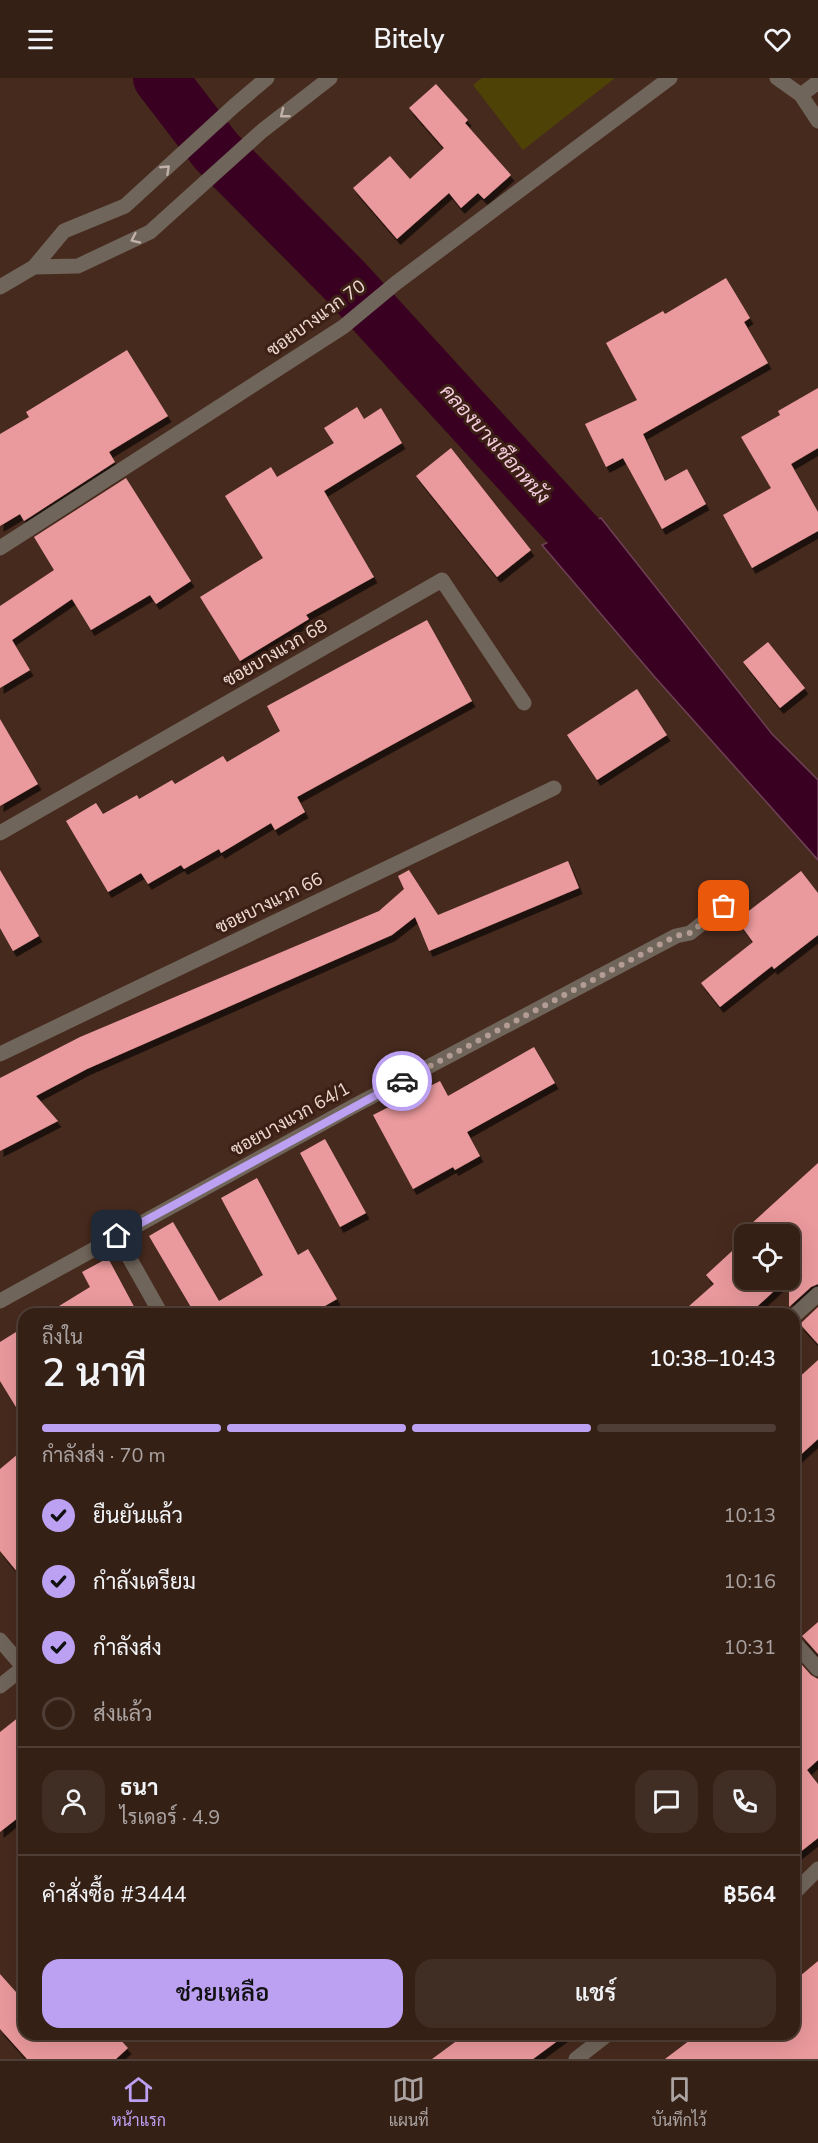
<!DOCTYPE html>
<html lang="th">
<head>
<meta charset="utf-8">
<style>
  :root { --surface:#352016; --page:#402d23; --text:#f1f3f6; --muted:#aaa3a1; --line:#4f3e35; --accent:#bca0f2 }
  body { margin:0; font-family:"Nunito Sans",Sarabun,sans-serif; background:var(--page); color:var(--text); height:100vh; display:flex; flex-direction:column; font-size:22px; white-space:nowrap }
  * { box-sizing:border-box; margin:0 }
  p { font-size:20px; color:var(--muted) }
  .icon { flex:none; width:33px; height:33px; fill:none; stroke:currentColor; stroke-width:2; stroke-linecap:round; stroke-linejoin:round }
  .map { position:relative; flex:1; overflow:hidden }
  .sheet { position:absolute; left:18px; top:1230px; width:782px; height:732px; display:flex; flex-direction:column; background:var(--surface); border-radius:18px; box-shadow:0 6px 24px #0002,0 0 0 2px var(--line) }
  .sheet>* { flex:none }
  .fabs { position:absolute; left:734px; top:1146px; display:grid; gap:12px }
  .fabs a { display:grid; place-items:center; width:66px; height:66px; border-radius:12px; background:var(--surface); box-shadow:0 6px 24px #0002,0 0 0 2px var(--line); font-size:30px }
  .pin { position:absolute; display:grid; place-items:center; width:51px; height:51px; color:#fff; margin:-26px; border-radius:12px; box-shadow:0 3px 9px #0006 }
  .courier { position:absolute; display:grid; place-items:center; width:60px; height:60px; margin:-30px; border:4px solid #bca0f2; border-radius:50%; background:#fff; color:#222; box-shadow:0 2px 8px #0007 }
  .head em { font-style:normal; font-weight:600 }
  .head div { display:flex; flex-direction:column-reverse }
  .head { display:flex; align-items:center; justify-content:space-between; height:102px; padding:0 24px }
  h1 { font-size:39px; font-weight:600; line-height:45px }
  .bar { display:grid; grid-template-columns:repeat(4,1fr); gap:9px 6px; align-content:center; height:72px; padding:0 24px }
  .bar i { height:8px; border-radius:4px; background:var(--line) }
  .bar .selected { background:var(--accent) }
  .bar p { grid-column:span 4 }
  .line { display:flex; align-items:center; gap:15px; padding:0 24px; border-top:2px solid var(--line) }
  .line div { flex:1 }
  .round { display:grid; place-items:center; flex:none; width:63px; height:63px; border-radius:18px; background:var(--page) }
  ol { padding:0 24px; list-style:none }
  li { display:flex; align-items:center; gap:18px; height:66px }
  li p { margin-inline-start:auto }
  li .icon { padding:6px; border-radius:50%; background:var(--accent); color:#111; stroke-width:4 }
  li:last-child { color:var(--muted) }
  li i { width:33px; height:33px; border:3px solid var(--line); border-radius:50% }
  .cta { display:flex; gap:12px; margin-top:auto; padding:12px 24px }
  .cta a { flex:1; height:69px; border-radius:18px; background:var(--accent); color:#111; font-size:24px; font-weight:600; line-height:69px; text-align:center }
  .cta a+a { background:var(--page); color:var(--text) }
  header { display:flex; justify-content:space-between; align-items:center; height:78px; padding:0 24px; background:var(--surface); font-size:27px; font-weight:600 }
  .menu { display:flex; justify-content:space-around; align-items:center; height:84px; border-top:2px solid var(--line); background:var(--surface); font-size:16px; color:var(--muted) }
  .menu a { display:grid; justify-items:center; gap:3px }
  .menu .selected { color:var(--accent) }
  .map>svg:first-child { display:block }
  .green { fill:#4f4206 }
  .water { fill:#390021; stroke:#6f4156; stroke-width:1.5 }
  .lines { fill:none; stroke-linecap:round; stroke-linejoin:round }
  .river { stroke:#390021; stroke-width:54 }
  .building { fill:#ea999c; filter:url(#shadow) }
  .minor { stroke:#70655a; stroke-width:15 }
  .oneway { stroke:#c1b0a8 }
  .done { stroke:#b39c93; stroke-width:6; stroke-dasharray:0 10.8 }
  .route { stroke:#bca0f2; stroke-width:8 }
  .labels { text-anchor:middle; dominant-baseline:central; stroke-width:6; stroke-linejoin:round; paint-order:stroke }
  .street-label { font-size:18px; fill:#edd9d2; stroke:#3c2015 }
  .water-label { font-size:20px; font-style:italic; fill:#f5ccde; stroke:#3c2015 }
</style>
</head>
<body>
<header><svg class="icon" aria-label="menu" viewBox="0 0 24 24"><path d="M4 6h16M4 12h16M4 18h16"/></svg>Bitely<svg class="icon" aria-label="heart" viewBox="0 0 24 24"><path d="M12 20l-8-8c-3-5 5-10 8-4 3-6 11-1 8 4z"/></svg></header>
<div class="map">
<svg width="818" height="1981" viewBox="0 0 818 1981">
  <defs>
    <filter id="shadow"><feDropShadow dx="3.5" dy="6" stdDeviation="0" flood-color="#0009"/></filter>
  </defs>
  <rect width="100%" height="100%" fill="#472a1e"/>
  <path class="green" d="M482 0H615L523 72 473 7Z"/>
  <path class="water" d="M601 440 772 656 818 702V782L653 597 542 467Z"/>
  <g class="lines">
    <path class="river" d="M160 0 216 73 345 203 579 459 620 510"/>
  </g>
  <path class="building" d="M436 6 468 42 465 45 511 97 484 121 478 115 461 130 449 115 397 161 353 110 390 78 410 101 444 70 409 30Z
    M726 200 750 240 744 244 768 285 643 356 665 403 687 391 706 426 662 451 623 380 606 389 585 346 637 322 606 265 663 233 665 236Z
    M127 272 168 338 109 374 115 384 24 443 20 436 0 448V356L29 339 26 334Z
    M818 310V370L791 386 818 434V453L752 490 723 437 771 410 741 359 780 337 778 333Z
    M357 329 364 341 381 330 402 365 324 413 374 499 306 537 309 541 240 583 200 519 263 480 225 418 271 389 277 399 334 365 324 350Z
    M451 370 531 472 497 499 416 398Z
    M126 400 191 503 156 526 150 517 91 552 72 521 12 562 30 592 0 610V528L54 492 34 459Z
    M427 542 472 623 297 719 305 734 275 752 271 745 221 775 219 771 184 791 181 787 148 806 141 795 108 814 66 743 96 725 103 736 137 717 139 721 172 702 175 706 223 678 227 684 280 653 267 628Z
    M768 564 805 610 780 630 743 584Z
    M637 611 667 657 597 702 567 657Z
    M0 641 38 706 0 728Z
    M568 783 579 810 429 873 415 839 392 857 87 991 36 1018 58 1043 0 1073V1000L80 959 379 833 404 811 398 798 409 792 438 837Z
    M0 792 39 858 13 873 0 850Z
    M801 793 818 815V857L774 891 772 888 720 929 701 905 753 864 737 842Z
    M534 969 555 1005 467 1054 480 1078 455 1092 453 1089 413 1111 373 1037 440 1003 448 1018Z
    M325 1061 366 1135 340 1149 300 1075Z
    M818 1085V1206L811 1209 789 1229V1156H740Z
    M257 1100 298 1177 308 1171 337 1221 311 1236H195L149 1158 173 1144 219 1223 263 1197 221 1120Z
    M744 1162V1202H786L749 1236H680L714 1206 706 1197Z
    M108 1180 138 1236H46L90 1209 82 1194Z
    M818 1229V1266L800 1246Z
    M24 1249V1342L0 1303V1264Z
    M818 1282V1361L794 1383V1304Z
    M24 1371V1502L0 1473V1391Z
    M818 1544V1576L802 1558Z
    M794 1578 811 1597 818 1601V1682L807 1692 818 1706V1760L794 1779Z
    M24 1635V1735L0 1754V1654Z
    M818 1883V1981H665L698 1956H794V1903Z
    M0 1896 24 1923V1956H115L128 1970 116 1981H27L0 1951Z
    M466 1956H567L533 1981H432Z"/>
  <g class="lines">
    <path class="minor" d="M777 0 801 17 818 4
      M801 17 818 43
      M34 189 78 188 150 154 262 53 330 0
      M0 209 34 189 64 153 125 128 234 28 267 0
      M0 470 343 249 396 205 670 0
      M0 755 442 502 524 625
      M0 976 554 710
      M117 1158 161 1236
      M0 1223 354 1028 676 858 690 855 724 828
      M794 1238 818 1216
      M0 1562 23 1589
      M794 1564 818 1591
      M0 1608 24 1589
      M794 1815 818 1791
      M576 1981 608 1956"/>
  </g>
  <defs><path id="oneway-chevron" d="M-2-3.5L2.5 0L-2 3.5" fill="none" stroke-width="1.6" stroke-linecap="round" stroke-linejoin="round" transform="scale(1.5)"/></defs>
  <g class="oneway">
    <use href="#oneway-chevron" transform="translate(284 36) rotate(142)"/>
    <use href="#oneway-chevron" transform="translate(166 91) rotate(-43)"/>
    <use href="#oneway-chevron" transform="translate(135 161) rotate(155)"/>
  </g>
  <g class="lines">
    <path class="done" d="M402 1003 676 858 690 855 724 828"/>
    <path class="route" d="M117 1158 402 1003"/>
  </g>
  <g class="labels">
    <g class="street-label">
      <text transform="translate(316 240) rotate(-36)">ซอยบางแวก 70</text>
      <text transform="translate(275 575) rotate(-30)">ซอยบางแวก 68</text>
      <text transform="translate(269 825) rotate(-26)">ซอยบางแวก 66</text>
      <text transform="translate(290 1041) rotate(-29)">ซอยบางแวก 64/1</text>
    </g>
    <g class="water-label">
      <text transform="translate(495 366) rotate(48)">คลองบางเชือกหนัง</text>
    </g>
  </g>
</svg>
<div class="fabs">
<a><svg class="icon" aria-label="locate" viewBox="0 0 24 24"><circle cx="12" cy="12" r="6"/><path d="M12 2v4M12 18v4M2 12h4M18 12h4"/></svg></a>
</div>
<div class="pin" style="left:724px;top:828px;background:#ea580c"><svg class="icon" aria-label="bag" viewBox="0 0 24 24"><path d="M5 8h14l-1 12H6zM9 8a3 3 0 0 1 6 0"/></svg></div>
<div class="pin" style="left:117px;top:1158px;background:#1f2937"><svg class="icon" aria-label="home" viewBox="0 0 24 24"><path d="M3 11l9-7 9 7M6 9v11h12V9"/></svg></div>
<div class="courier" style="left:402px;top:1003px"><svg class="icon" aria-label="car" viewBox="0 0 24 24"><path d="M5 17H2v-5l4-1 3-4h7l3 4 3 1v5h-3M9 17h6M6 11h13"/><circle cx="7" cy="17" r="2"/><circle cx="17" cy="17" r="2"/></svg></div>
<section class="sheet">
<div class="head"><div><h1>2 นาที</h1><p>ถึงใน</p></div><em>10:38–10:43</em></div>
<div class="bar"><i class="selected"></i><i class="selected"></i><i class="selected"></i><i></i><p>กำลังส่ง · 70 m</p></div>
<ol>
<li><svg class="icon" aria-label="check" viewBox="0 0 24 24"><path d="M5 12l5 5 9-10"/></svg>ยืนยันแล้ว<p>10:13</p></li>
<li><svg class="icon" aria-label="check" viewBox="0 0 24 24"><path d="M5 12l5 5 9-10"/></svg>กำลังเตรียม<p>10:16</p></li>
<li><svg class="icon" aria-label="check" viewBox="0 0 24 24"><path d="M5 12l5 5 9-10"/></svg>กำลังส่ง<p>10:31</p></li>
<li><i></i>ส่งแล้ว</li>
</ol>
<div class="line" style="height:108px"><a class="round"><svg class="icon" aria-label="person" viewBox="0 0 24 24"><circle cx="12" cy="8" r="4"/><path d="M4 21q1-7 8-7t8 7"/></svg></a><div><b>ธนา</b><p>ไรเดอร์ · 4.9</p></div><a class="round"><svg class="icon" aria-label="chat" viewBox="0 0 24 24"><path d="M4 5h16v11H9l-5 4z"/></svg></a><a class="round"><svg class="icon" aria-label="phone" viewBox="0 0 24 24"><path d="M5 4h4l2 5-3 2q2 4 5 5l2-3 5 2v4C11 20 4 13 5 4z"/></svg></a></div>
<div class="line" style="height:78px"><div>คำสั่งซื้อ #3444</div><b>฿564</b></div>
<div class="cta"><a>ช่วยเหลือ</a><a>แชร์</a></div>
</section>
</div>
<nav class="menu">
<a class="selected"><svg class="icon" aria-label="home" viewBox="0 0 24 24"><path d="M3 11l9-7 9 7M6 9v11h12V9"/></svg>หน้าแรก</a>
<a><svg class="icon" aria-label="map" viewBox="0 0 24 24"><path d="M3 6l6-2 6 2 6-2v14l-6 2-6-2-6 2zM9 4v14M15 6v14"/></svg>แผนที่</a>
<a><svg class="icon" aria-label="saved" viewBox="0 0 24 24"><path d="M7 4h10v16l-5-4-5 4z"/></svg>บันทึกไว้</a>
</nav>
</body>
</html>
